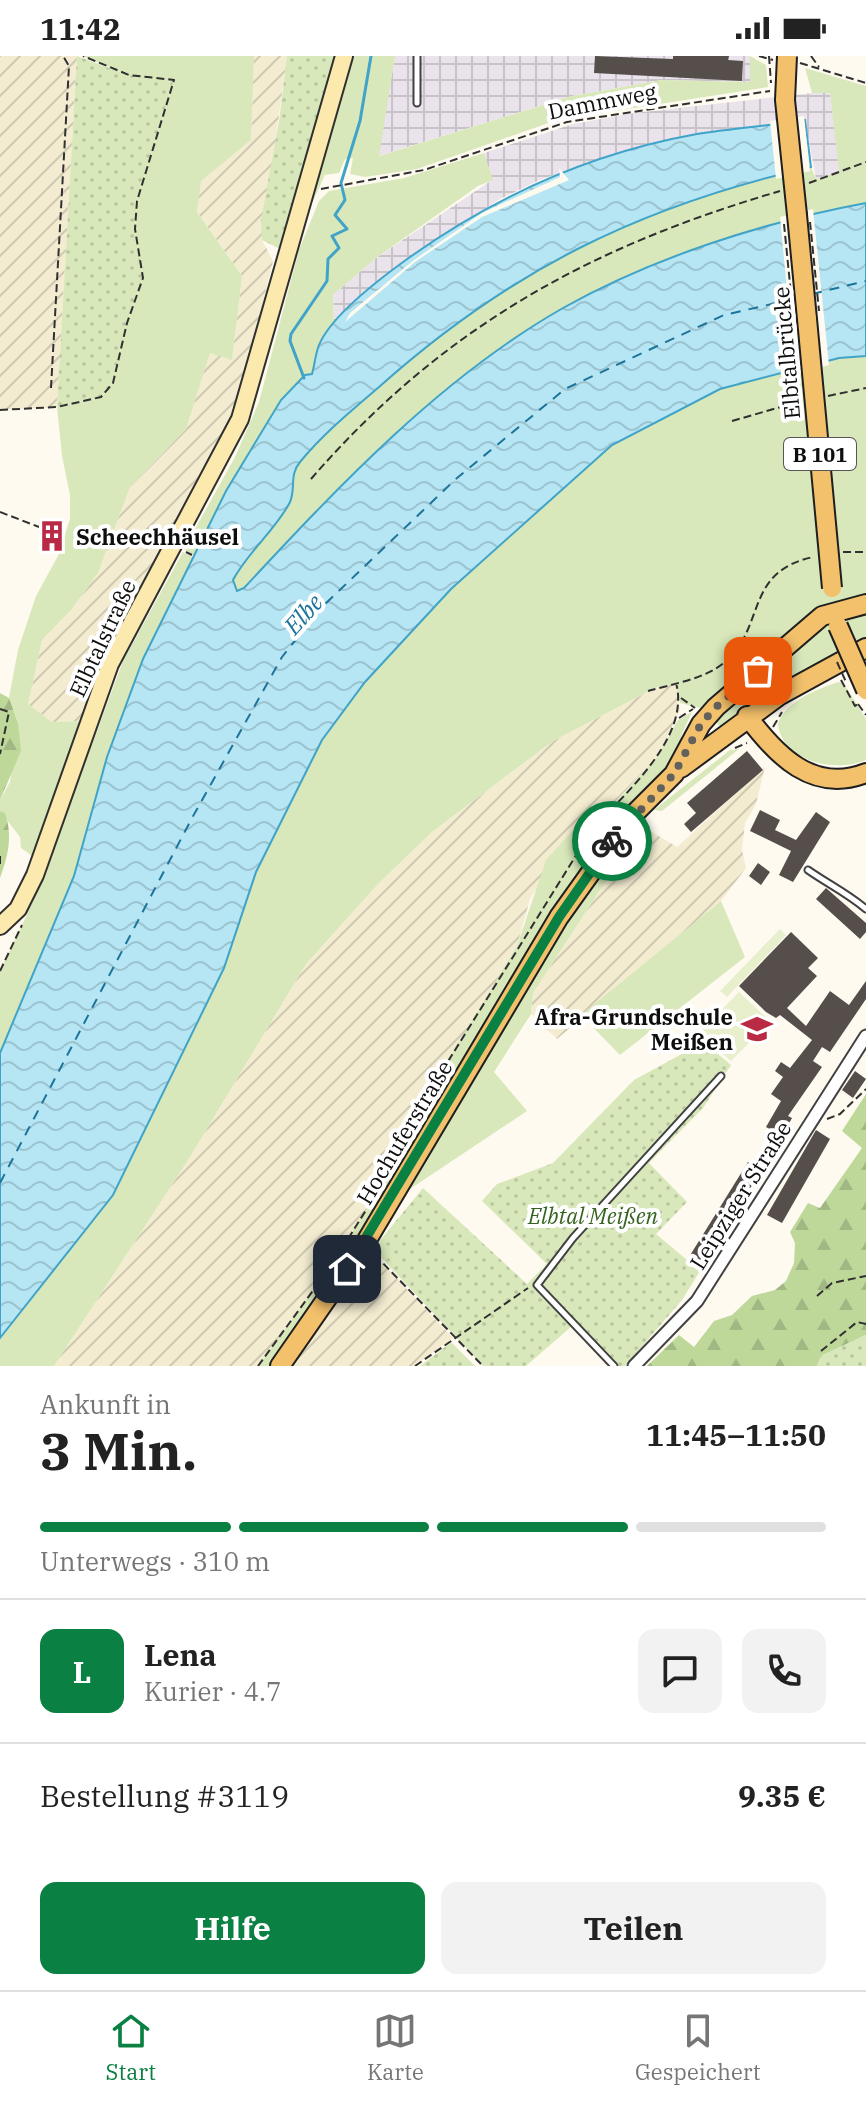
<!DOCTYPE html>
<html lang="de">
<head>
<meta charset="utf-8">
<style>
  :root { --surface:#fff; --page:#f2f2f2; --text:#222; --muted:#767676; --line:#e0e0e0; --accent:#0b8043 }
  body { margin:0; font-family:"IBM Plex Serif",serif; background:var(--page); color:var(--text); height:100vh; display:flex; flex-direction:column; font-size:30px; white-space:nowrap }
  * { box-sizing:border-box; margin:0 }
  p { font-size:26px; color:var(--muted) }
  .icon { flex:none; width:44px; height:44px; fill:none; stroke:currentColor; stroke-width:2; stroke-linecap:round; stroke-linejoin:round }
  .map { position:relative; height:1310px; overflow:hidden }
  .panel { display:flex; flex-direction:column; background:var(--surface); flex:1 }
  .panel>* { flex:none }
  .pin { position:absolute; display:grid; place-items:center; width:68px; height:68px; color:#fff; margin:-34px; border-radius:16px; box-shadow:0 4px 12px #0006 }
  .courier { position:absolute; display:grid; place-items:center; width:80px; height:80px; margin:-40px; border:6px solid #0b8043; border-radius:50%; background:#fff; color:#222; box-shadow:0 2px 10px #0007 }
  .headline em { font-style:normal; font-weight:700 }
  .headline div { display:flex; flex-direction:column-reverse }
  .headline { display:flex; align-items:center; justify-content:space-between; height:136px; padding:0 40px }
  h1 { font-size:52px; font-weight:700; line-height:60px }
  .bar { display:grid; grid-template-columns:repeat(4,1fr); gap:12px 8px; align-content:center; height:96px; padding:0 40px }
  .bar i { height:10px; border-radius:6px; background:var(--line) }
  .bar .current { background:var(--accent) }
  .bar p { grid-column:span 4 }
  .line { display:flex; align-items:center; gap:20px; padding:0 40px; border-top:2px solid var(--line) }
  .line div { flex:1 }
  .round { display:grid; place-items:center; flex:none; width:84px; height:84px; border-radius:16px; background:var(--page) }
  .action { display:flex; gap:16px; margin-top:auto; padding:16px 40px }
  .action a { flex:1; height:92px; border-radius:16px; background:var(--accent); color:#fff; font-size:32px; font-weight:700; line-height:92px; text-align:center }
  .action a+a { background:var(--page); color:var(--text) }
  .status { display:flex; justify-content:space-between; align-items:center; height:56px; padding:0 40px; background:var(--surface); direction:ltr }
  .status svg { height:22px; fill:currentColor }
  .tab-bar { display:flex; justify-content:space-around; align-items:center; height:112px; border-top:2px solid var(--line); background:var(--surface); font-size:22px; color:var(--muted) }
  .tab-bar a { display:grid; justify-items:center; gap:4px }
  .tab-bar .current { color:var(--accent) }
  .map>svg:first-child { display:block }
  .industrial { fill:url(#industrial-grid) }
  .farmland { fill:url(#farmland-furrows) }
  .grass { fill:#d8e8ba }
  .forest { fill:url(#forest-firs) }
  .garden { fill:url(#garden-dots) }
  .pitch { fill:#e7efcc }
  .water { fill:url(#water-waves); stroke:#40a3c8; stroke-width:2 }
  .pier { fill:#fefaf0 }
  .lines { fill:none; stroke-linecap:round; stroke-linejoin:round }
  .stream { stroke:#40a3c8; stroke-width:3 }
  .ferry { stroke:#1c749b; stroke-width:2; stroke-dasharray:10 8; stroke-linecap:butt }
  .building { fill:#564e4b }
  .lane-casing { stroke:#414141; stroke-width:9 }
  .street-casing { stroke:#414141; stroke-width:15 }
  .secondary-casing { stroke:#303030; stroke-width:20 }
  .primary-casing { stroke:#1f1f1f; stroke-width:22 }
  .path { stroke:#303030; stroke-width:2; stroke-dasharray:8 4; stroke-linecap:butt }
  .lane { stroke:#fff; stroke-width:5 }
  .street { stroke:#fff; stroke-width:11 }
  .secondary { stroke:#fce9ae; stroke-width:16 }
  .primary { stroke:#f3c06b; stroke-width:18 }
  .primary-bridge-casing { stroke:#1f1f1f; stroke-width:22; stroke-linecap:butt }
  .path-bridge { stroke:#303030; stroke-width:2; stroke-dasharray:8 4; stroke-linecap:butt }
  .primary-bridge { stroke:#f3c06b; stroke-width:18 }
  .done { stroke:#62615d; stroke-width:8; stroke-dasharray:0 14.4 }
  .route { stroke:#0b8043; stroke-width:10 }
  .labels { text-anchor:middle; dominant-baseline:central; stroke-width:8; stroke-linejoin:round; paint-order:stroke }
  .shield { fill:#fff; stroke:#565656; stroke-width:2 }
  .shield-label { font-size:20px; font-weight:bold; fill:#0e0e0e }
  .street-label { font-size:22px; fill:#0e0e0e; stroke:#fff }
  .poi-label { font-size:22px; font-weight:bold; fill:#0e0e0e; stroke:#fff; text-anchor:start }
  .park-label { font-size:22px; font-style:italic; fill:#376321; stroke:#fff }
  .water-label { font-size:24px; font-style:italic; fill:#1c749b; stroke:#fff }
</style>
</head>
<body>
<div class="status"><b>11:42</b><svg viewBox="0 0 49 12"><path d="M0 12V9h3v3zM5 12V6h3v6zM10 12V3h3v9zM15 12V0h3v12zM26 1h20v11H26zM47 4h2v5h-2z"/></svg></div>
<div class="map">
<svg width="866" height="1310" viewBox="0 0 866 1310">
  <defs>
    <pattern id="industrial-grid" width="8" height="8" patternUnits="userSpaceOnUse" patternTransform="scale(2)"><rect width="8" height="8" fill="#eae3ec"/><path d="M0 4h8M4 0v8" fill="none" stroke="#c8c2c9"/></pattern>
    <pattern id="farmland-furrows" width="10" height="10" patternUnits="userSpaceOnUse" patternTransform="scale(2)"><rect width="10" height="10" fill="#f3ecd1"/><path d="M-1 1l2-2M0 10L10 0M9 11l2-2" fill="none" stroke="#cfc9b2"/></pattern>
    <pattern id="forest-firs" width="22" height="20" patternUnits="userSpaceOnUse" patternTransform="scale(2)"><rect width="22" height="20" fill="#bed89a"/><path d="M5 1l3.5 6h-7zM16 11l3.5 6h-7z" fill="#a2b884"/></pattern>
    <pattern id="garden-dots" width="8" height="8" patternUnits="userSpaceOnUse" patternTransform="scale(2)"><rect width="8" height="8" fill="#d8e8ba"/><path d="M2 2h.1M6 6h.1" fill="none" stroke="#b8c69f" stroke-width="1.8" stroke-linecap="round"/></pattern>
    <pattern id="water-waves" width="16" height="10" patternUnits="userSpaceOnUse" patternTransform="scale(2)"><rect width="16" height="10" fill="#b6e5f4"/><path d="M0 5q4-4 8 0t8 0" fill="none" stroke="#9bc3d0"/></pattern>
  </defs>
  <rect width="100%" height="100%" fill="#fefaf0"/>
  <path class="industrial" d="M395 0H750L751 26 662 24 572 40 378 100Z
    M812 37H830L840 116 816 123 805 64 699 78 652 88 542 123 500 143 389 216 334 266 333 239 376 202 492 124 484 97 573 68 634 57Z"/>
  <path class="farmland" d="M0 0H77L57 351 0 354Z
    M254 0H287L262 184 273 205 239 344 227 376 119 573 83 665 52 666 28 648 42 584 71 554 98 517 130 431 186 373 210 296 232 303 242 220 197 156 200 125 251 84Z
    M676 627 680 655 657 701 617 744 574 773 530 843 517 890 373 1143 331 1210 258 1310H54L190 1101 306 908 378 828 432 776 553 685 657 631Z
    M765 711 756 748 745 767 742 794 746 812 721 845 557 983 531 958 533 937 602 831 647 773 677 791Z
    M371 1195 453 1282 414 1310H287Z"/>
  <path class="grass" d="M82 0H254L251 84 201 125 197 156 242 220 232 304 210 297 186 373 130 431 98 517 71 554 42 584 28 648 52 666 83 665 35 802 21 792 20 781 0 755V744L10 726 18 667 9 642 18 594 36 540 58 500 70 463V439L62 400 57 351 101 341 113 327 127 266 143 222 135 173 137 145 174 25 128 19Z
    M353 0H395L379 100 572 40 662 24 750 26V0L766 9 768 31 557 64 417 113 365 121 350 118 353 102 345 103 339 117 325 119 306 160Z
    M805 12 866 30V147C764 166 653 201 563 253 440 322 339 430 244 533L237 535 233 531C233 502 277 471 289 446 294 437 289 425 293 416 303 393 346 360 365 343 394 318 422 291 452 267 556 188 685 140 811 111L816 123 839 116 830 37H812Z
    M484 97 493 124 478 130 376 202 333 239 334 266 320 286 312 318 281 344 226 435 196 500 184 493 235 401 259 346 299 194 319 145 329 135 404 122Z
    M271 284 248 366 117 613 46 813 123 605 183 496 194 502 143 603 107 701 74 820 0 997V915L27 859 22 855 110 619Z
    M866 300V540L816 555 700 652 680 647 676 628 657 631 553 685 432 776 378 828 306 908 190 1101 54 1310H0V1283L113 1139 224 912 256 816 322 684 365 626 451 533 612 389 720 333 839 302Z
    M866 555V585L778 631 720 671 713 662 815 574Z
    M838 626 844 628 866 663V704C837 717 783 706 778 669 783 646 818 633 838 626Z
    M692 656 681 680 680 695 623 757 368 1171 272 1310H258L331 1210 373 1143 429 1036 517 890 546 804 574 773 618 744 657 701 678 664Z
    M739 693 662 755 654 754 730 694Z
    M637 768 647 773 602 831 533 937 531 958 494 1016 527 1055 404 1137 593 818Z
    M721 845 745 901 620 999 581 959Z"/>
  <path class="forest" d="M0 637 9 642 18 667 21 695 0 744Z
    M0 755 5 757C13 780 8 800 0 822Z
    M866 1038V1279L821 1300 817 1310H647L679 1279 694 1291 714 1265 732 1259 752 1240 775 1234 786 1225 794 1207 795 1187 790 1176 808 1147 820 1152 862 1092 842 1075Z"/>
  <path class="garden" d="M77 0 128 19 174 24 137 145 135 173 143 222 127 266 113 327 101 341 57 351Z
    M287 0H336L282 194 262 184 261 165 279 65Z
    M700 983 731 1009 703 1052 649 1107 687 1146 656 1178 700 1215 682 1244 625 1310H618L572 1270 526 1310H483L373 1193 423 1132 527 1228 547 1208 482 1145 497 1128 553 1107 634 1024 689 994Z
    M866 1279V1310H817L821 1300Z
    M452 1287 475 1310H420L449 1288Z"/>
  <path class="pitch" d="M780 873 786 879 727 941 720 935Z
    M739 936 770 965 731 1005 699 977Z"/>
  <path class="water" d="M805 64 811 111C640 150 510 214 379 331 352 354 323 378 300 406 289 419 296 432 290 446 278 471 247 497 233 524L237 535 244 532C339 430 440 322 563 252 654 201 764 166 866 147V300L839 302 720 333 612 389 451 533 365 626 322 684 256 816 224 912 113 1139 0 1282V997L74 820 107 701 143 603 226 435 281 344 305 319 312 318C315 308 315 299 319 289 332 258 382 221 410 201 497 139 591 97 697 78 732 72 769 70 805 64Z"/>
  <path class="pier" d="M804 60 810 115 776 123 770 65Z
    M559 112 569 124 482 161 415 206 345 266 350 257 414 204 482 157 560 121Z
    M813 153 829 309 795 318 780 161Z"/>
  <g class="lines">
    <path class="stream" d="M304 322 290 285 291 278 327 225 328 203 339 192 332 180 347 173 335 159 345 144 341 127 360 65 371 0"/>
    <path class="ferry" d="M812 238 866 225
      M0 1127 192 762 282 601 322 551 457 422 565 333 724 259 798 242"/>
  </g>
  <path class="building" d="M595 0 673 3V0H729L728 4 743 5 742 25 594 17Z
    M49 468 63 475 54 491 41 485Z
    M747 695 763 714 691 776 684 768 696 757 687 747Z
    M760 754 780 764 775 774 796 784 816 756 830 766 793 826 779 819 791 795 750 775Z
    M758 807 770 816 761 829 749 820Z
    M826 832 866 867V876L860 883 816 843Z
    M791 876 818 902 808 912 817 920 787 952 806 970 830 935 849 949 866 925V943L830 996 822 991 813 1005 822 1011 788 1060 792 1062 782 1080 766 1071 781 1045 771 1038 783 1021 775 1015 781 1006 790 1012 812 984 780 959 776 962 766 956 739 930Z
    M855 1015 866 1023 853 1042 842 1034Z
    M816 1074 830 1083 782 1167 767 1159Z
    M748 1106 761 1114 704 1210 689 1201Z"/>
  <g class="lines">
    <defs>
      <path id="lane" d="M417 47V0
        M808 814C828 828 847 837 866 853
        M614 1310 537 1229 573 1182 721 1020"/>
      <path id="street" d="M634 1310 697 1245 866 980"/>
      <path id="secondary" d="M0 870 18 853 35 819 110 608 240 363 344 0"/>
      <path id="primary" d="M797 159 807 263
        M747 660C776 699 813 738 866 717
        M681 712 780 639 866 592
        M280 1310 364 1189 559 861 629 763 674 718 701 668 716 651 822 560 866 548"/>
    </defs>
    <use href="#lane" class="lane-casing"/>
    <use href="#street" class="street-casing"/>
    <use href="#secondary" class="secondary-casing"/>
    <use href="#primary" class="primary-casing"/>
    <path class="path" d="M759 0 773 4
      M811 0 819 11
      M800 7 866 27
      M809 127 866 106
      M321 133 424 114 567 66 770 35
      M51 332 69 10 63 0
      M828 340 866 332
      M0 354 57 351 101 341 113 327 127 267 143 222 135 173 137 145 174 24 129 19 83 0
      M732 365 798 346
      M311 423C443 271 589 191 780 135
      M0 456 39 471
      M186 496 192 499
      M843 496H866
      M841 624 855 650 858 648
      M648 635C672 628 705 623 725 606 766 571 744 516 813 501
      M681 642 695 652
      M858 648 866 659
      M0 653 9 656 0 698
      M679 662 693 653
      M773 671 782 656
      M735 692 747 687
      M0 800V809
      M0 915 22 869
      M827 1063 840 1058 866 1033
      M375 1199 483 1310
      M817 1240 832 1227 866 1220
      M821 1295 857 1266 866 1268
      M258 1310 331 1210 373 1143 429 1036 580 793 581 785C616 745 692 685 676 627
      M415 1310 528 1232"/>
    <use href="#lane" class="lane"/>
    <use href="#street" class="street"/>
    <use href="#secondary" class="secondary"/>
    <use href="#primary" class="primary"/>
    <defs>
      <path id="primary-bridge" d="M787 0 785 44 797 159
        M807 263 832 532
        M838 570 866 634"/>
    </defs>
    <use href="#primary-bridge" class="primary-bridge-casing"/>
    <path class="path-bridge" d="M769 0 771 27
      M810 166 819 255
      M784 168 793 258
      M837 606 846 626"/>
    <use href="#primary-bridge" class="primary-bridge"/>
  </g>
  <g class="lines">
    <path class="done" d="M612 785 674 718 701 668 716 651 758 615"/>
    <path class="route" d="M347 1213 559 861 612 785"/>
  </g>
  <defs>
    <symbol id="building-bare" viewBox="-9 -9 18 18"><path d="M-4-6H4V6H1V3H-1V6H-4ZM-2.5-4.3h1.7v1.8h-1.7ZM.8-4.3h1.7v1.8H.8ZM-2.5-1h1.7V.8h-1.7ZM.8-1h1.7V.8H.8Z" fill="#b92b44" stroke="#fff" stroke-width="2.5" paint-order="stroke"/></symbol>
    <symbol id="school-bare" viewBox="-9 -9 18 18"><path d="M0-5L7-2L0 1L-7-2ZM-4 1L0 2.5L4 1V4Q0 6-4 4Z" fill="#b92b44" stroke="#fff" stroke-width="2.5" paint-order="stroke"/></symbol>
  </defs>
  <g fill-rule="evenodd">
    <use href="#building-bare" x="30" y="458" width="44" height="44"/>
    <use href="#school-bare" x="735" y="951" width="44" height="44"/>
  </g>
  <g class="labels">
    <rect class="shield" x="784" y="382" width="72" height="32" rx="6"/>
    <g class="shield-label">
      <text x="820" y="398">B 101</text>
    </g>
    <g class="street-label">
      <text transform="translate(602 45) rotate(-11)">Dammweg</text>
      <text transform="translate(786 297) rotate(-95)">Elbtalbrücke</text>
      <text transform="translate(102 582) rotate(-65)">Elbtalstraße</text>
      <text transform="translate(404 1076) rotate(-59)">Hochuferstraße</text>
      <text transform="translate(740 1139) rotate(-58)">Leipziger Straße</text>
    </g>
    <g class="poi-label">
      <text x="76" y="480">Scheechhäusel</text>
      <text x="733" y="960" text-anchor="end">Afra-Grundschule<tspan x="733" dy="25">Meißen</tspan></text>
    </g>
    <g class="park-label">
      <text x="593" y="1159">Elbtal Meißen</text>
    </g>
    <g class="water-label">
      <text transform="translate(303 558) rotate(-48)">Elbe</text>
    </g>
  </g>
</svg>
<div class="pin" style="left:758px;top:615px;background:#ea580c"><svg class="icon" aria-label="bag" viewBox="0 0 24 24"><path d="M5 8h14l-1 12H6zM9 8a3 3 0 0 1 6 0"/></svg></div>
<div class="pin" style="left:347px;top:1213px;background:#1f2937"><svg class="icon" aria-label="home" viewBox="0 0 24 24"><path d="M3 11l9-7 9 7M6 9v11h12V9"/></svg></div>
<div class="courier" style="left:612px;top:785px"><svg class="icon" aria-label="bike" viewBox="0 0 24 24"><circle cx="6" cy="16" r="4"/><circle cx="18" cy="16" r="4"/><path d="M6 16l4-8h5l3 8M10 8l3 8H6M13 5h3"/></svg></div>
</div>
<section class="panel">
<div class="headline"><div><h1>3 Min.</h1><p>Ankunft in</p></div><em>11:45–11:50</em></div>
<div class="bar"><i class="current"></i><i class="current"></i><i class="current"></i><i></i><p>Unterwegs · 310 m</p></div>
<div class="line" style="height:144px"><b class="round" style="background:var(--accent);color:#fff">L</b><div><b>Lena</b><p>Kurier · 4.7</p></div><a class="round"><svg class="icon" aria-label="chat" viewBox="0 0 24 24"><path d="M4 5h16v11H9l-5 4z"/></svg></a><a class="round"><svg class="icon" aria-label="phone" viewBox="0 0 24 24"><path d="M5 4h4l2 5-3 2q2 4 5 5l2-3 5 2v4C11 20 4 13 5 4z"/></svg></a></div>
<div class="line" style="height:104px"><div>Bestellung #3119</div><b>9.35 €</b></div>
<div class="action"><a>Hilfe</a><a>Teilen</a></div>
</section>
<nav class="tab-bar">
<a class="current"><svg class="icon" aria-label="home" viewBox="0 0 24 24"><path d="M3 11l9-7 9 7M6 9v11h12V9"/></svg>Start</a>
<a><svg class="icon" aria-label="map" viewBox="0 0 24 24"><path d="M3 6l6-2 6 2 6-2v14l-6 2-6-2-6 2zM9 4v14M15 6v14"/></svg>Karte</a>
<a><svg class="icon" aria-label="saved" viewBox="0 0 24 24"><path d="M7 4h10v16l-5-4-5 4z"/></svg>Gespeichert</a>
</nav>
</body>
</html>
